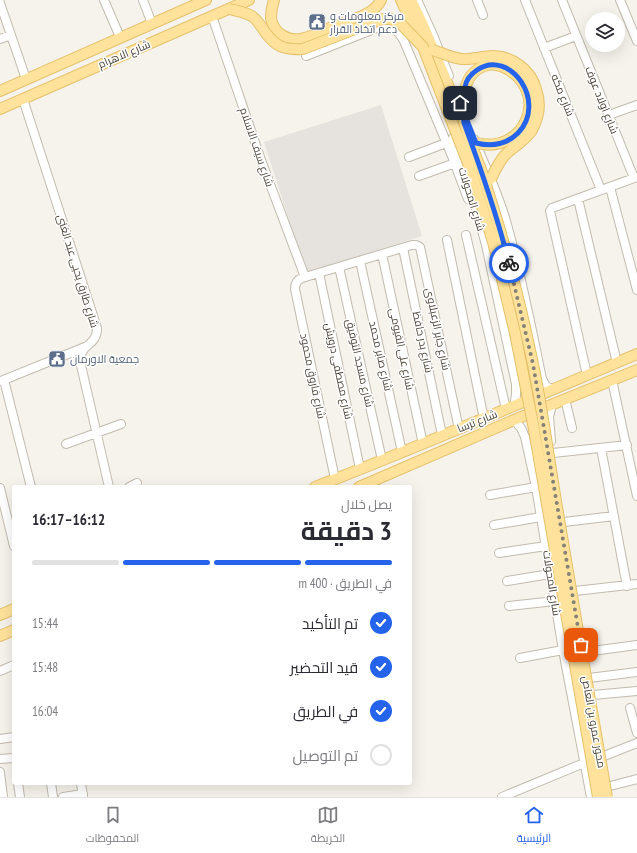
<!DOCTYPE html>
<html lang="ar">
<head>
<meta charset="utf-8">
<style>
  :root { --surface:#fff; --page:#f7f7f7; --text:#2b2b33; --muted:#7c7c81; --line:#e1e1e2; --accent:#2563eb }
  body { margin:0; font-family:"PT Sans Narrow",Cairo,sans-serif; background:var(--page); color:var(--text); direction:rtl; height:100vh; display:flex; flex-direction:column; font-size:15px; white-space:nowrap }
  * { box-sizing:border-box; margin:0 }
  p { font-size:13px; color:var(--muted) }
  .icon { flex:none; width:22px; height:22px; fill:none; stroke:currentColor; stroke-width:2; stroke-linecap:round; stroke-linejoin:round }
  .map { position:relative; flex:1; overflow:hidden; direction:ltr }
  .panel { position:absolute; left:12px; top:485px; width:400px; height:300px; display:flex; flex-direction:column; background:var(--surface); border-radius:4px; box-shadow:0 4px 16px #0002; direction:rtl }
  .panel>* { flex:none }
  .fabs { position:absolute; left:585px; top:12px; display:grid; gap:8px }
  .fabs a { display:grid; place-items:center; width:40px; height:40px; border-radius:50%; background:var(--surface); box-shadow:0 4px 16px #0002; font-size:20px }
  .pin { position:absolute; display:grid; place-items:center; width:34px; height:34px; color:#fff; margin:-17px; border-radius:8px; box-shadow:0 2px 6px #0006 }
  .courier { position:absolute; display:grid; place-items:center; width:40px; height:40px; margin:-20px; border:3px solid #2563eb; border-radius:50%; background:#fff; color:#222; box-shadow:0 1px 5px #0007 }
  .headline em { font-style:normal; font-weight:700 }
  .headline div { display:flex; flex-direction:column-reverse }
  .headline { display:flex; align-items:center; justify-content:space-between; height:68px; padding:0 20px }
  h1 { font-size:26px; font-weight:700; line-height:30px }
  .bar { display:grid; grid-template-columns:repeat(4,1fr); gap:6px 4px; align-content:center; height:48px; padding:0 20px }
  .bar i { height:5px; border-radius:3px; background:var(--line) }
  .bar .current { background:var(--accent) }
  .bar p { grid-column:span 4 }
  ol { padding:0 20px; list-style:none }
  li { display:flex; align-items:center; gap:12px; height:44px }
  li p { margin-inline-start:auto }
  li .icon { padding:4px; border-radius:50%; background:var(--accent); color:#fff; stroke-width:4 }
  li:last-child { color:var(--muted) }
  li i { width:22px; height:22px; border:2px solid var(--line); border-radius:50% }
  .dock { display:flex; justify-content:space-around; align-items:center; height:56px; border-top:1px solid var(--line); background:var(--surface); font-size:11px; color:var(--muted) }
  .dock a { display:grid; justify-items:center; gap:2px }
  .dock .current { color:var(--accent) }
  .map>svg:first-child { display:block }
  .industrial { fill:#e6e2dd }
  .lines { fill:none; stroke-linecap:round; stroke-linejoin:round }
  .minor-casing { stroke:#c2bbae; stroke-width:10 }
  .major-casing { stroke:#e6c16a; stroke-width:12 }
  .minor { stroke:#fff; stroke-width:8 }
  .major { stroke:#ffe39c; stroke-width:10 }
  .major-bridge-casing { stroke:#e6c16a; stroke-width:12; stroke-linecap:butt }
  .major-bridge { stroke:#ffe39c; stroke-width:10 }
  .done { stroke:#878178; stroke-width:4; stroke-dasharray:0 7.2 }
  .route { stroke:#2563eb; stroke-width:5 }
  .labels { text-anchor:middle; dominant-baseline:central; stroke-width:3; stroke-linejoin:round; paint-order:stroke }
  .service-label { font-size:11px; fill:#4e5e75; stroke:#fff; text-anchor:start }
  .street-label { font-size:11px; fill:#4b4439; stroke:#fff }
</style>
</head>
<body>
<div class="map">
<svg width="637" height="797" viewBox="0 0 637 797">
  <rect width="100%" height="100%" fill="#f6f3ec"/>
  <path class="industrial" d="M381 105 422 236 306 273 264 142Z"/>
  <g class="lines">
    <defs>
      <path id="minor" d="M104 0 120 37
        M143 0 152 24
        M417 0 433 35 449 76
        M477 0 483 15
        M525 0 601 190
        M562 0 634 178
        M620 0 637 41
        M0 3 26 79
        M212 16 261 160 305 277
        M0 39 11 35
        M544 48 576 36
        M306 56 379 27C392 26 398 30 404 41L452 156 468 199
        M23 99 97 328C97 347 80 343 80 361L109 487
        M609 115 637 105
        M453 138 471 190 486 245 516 384V395L514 406
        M474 139C485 166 498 193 506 221 521 273 531 326 542 379L546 386 552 389
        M409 157 446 143
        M419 176 455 163
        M610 187 637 290
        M578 199 617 363
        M466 235 506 409
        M447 240 484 419
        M403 248 442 435
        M382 254 423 444
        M360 261 402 452
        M339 267 382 460
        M319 273 360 469
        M587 375 550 211 552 208 637 177
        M4 380 31 487
        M612 380 637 496
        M1 381 85 347
        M565 399 572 428
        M514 420 521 428 525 437 536 487 563 650 591 797
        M551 441 549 417 552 405
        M66 444 121 424
        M601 448 627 586
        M553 453 627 445
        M335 479 295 289C295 284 297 280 302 278L412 245H416L420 247 459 429
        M129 487 137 483
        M0 488 14 546
        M490 495 536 487
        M564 522 614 516
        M494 525 541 517
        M499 553 546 546
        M507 581 550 574
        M575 591 637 584
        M509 606 555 601
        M585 652 637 645
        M520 658 563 650
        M0 671 14 665
        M589 678 637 672
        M593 695 637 691
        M630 708 637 733
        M0 739 14 737
        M604 756 637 743
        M0 759 14 758
        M0 772 3 797
        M18 783 20 797
        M51 783 53 797
        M81 783 83 797
        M610 786 637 779
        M63 797 83 794
        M502 797 584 763"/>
      <path id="major" d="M274 0C272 6 271 12 271 18 273 32 286 41 300 39 312 37 323 31 334 26 350 20 373 16 381 0
        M401 0 422 45
        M411 0 423 25 463 121
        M0 91 206 0
        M0 109 105 63 249 0
        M315 487C423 445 530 399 637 354
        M359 487 514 420 637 370
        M0 615 14 609
        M0 636 14 630"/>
    </defs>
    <use href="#minor" class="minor-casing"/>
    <use href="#major" class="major-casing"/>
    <use href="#minor" class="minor"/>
    <use href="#major" class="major"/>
    <defs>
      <path id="major-bridge" d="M229 9C237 11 247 12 253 17 258 21 261 26 265 32 276 47 284 50 303 49L371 23 383 19H391L400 23 423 47 471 171 493 242 515 333 533 424 598 797
        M433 50C442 53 452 58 462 59 472 60 482 56 493 56 512 56 531 70 536 89 541 103 539 117 532 130 525 141 514 146 505 155 499 162 495 170 491 179
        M476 143C524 155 550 96 509 70 502 65 492 63 484 66 466 73 463 91 463 107 463 113 463 120 465 125 469 141 476 156 482 172 487 188 492 204 497 220 511 267 523 316 533 364 543 412 549 460 557 507 573 604 590 700 607 797"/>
    </defs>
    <use href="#major-bridge" class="major-bridge-casing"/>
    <use href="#major-bridge" class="major-bridge"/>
  </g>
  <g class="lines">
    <path class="done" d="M509 263 533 364 581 645"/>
    <path class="route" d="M460 103 476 143C492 147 507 144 518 133 548 102 510 48 477 70 471 74 466 80 465 87 461 98 463 111 464 123 481 169 497 215 509 263"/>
  </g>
  <defs>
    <symbol id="civic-square" viewBox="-11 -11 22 22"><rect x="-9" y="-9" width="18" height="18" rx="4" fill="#5c6f8a" stroke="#fff"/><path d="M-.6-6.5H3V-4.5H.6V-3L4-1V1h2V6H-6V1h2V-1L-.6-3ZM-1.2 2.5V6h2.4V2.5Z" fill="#fff"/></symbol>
  </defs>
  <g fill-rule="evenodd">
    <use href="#civic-square" x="307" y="12" width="20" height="20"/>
    <use href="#civic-square" x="47" y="349" width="20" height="20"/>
  </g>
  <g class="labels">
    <g class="service-label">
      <text x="330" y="16">مركز معلومات و<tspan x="330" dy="13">دعم اتخاذ القرار</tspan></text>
      <text x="70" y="359">جمعية الاورمان</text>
    </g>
    <g class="street-label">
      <text transform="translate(124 54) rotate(-23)">شارع الاهرام</text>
      <text transform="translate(563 95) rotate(68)">شارع مكه</text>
      <text transform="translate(602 100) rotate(68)">شارع اولاد عوف</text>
      <text transform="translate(257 147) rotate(71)">شارع سيف الاسلام</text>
      <text transform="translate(472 199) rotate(73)">شارع المحولات</text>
      <text transform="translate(78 271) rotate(73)">شارع طارق يحيى عبد الغنى</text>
      <text transform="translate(438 329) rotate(78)">شارع جابر الزعبلاوى</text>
      <text transform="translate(423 342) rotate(78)">شارع بدر حافظ</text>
      <text transform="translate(402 349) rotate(78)">شارع على الفيومى</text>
      <text transform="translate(381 356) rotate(77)">شارع صابر محمد</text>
      <text transform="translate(360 363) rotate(77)">شارع مسجد التوفيق</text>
      <text transform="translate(339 371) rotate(78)">شارع مصطفى درويش</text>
      <text transform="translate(313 376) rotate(78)">شارع فاروق محمود</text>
      <text transform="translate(477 421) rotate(-22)">شارع ترسا</text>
      <text transform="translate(552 583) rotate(81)">شارع المحولات</text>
      <text transform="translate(594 722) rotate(80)">محور عمرو بن العاص</text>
    </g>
  </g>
</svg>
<div class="fabs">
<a><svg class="icon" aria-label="layers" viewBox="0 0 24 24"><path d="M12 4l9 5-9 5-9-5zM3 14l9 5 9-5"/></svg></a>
</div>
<div class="pin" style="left:581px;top:645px;background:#ea580c"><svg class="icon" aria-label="bag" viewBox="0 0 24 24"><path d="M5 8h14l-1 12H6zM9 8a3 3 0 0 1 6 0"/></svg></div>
<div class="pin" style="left:460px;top:103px;background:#1f2937"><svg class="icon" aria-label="home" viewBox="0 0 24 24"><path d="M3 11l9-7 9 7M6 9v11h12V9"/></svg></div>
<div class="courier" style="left:509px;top:263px"><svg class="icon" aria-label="bike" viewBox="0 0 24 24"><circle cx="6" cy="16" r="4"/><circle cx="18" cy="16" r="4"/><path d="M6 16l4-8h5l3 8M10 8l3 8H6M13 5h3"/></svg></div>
<section class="panel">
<div class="headline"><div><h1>3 دقيقة</h1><p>يصل خلال</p></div><em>16:12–16:17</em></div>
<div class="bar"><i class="current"></i><i class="current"></i><i class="current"></i><i></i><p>في الطريق · 400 m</p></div>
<ol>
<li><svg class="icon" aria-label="check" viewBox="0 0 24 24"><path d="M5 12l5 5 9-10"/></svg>تم التأكيد<p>15:44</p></li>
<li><svg class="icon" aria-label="check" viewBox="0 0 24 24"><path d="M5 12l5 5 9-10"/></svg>قيد التحضير<p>15:48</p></li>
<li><svg class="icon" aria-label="check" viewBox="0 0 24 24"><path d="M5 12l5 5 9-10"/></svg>في الطريق<p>16:04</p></li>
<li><i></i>تم التوصيل</li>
</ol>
</section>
</div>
<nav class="dock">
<a class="current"><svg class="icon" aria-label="home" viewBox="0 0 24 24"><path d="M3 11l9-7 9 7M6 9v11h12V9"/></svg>الرئيسية</a>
<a><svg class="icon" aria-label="map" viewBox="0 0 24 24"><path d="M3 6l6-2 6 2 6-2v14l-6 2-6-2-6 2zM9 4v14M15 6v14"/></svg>الخريطة</a>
<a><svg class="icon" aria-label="saved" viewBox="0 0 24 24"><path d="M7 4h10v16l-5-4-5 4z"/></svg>المحفوظات</a>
</nav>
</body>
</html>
